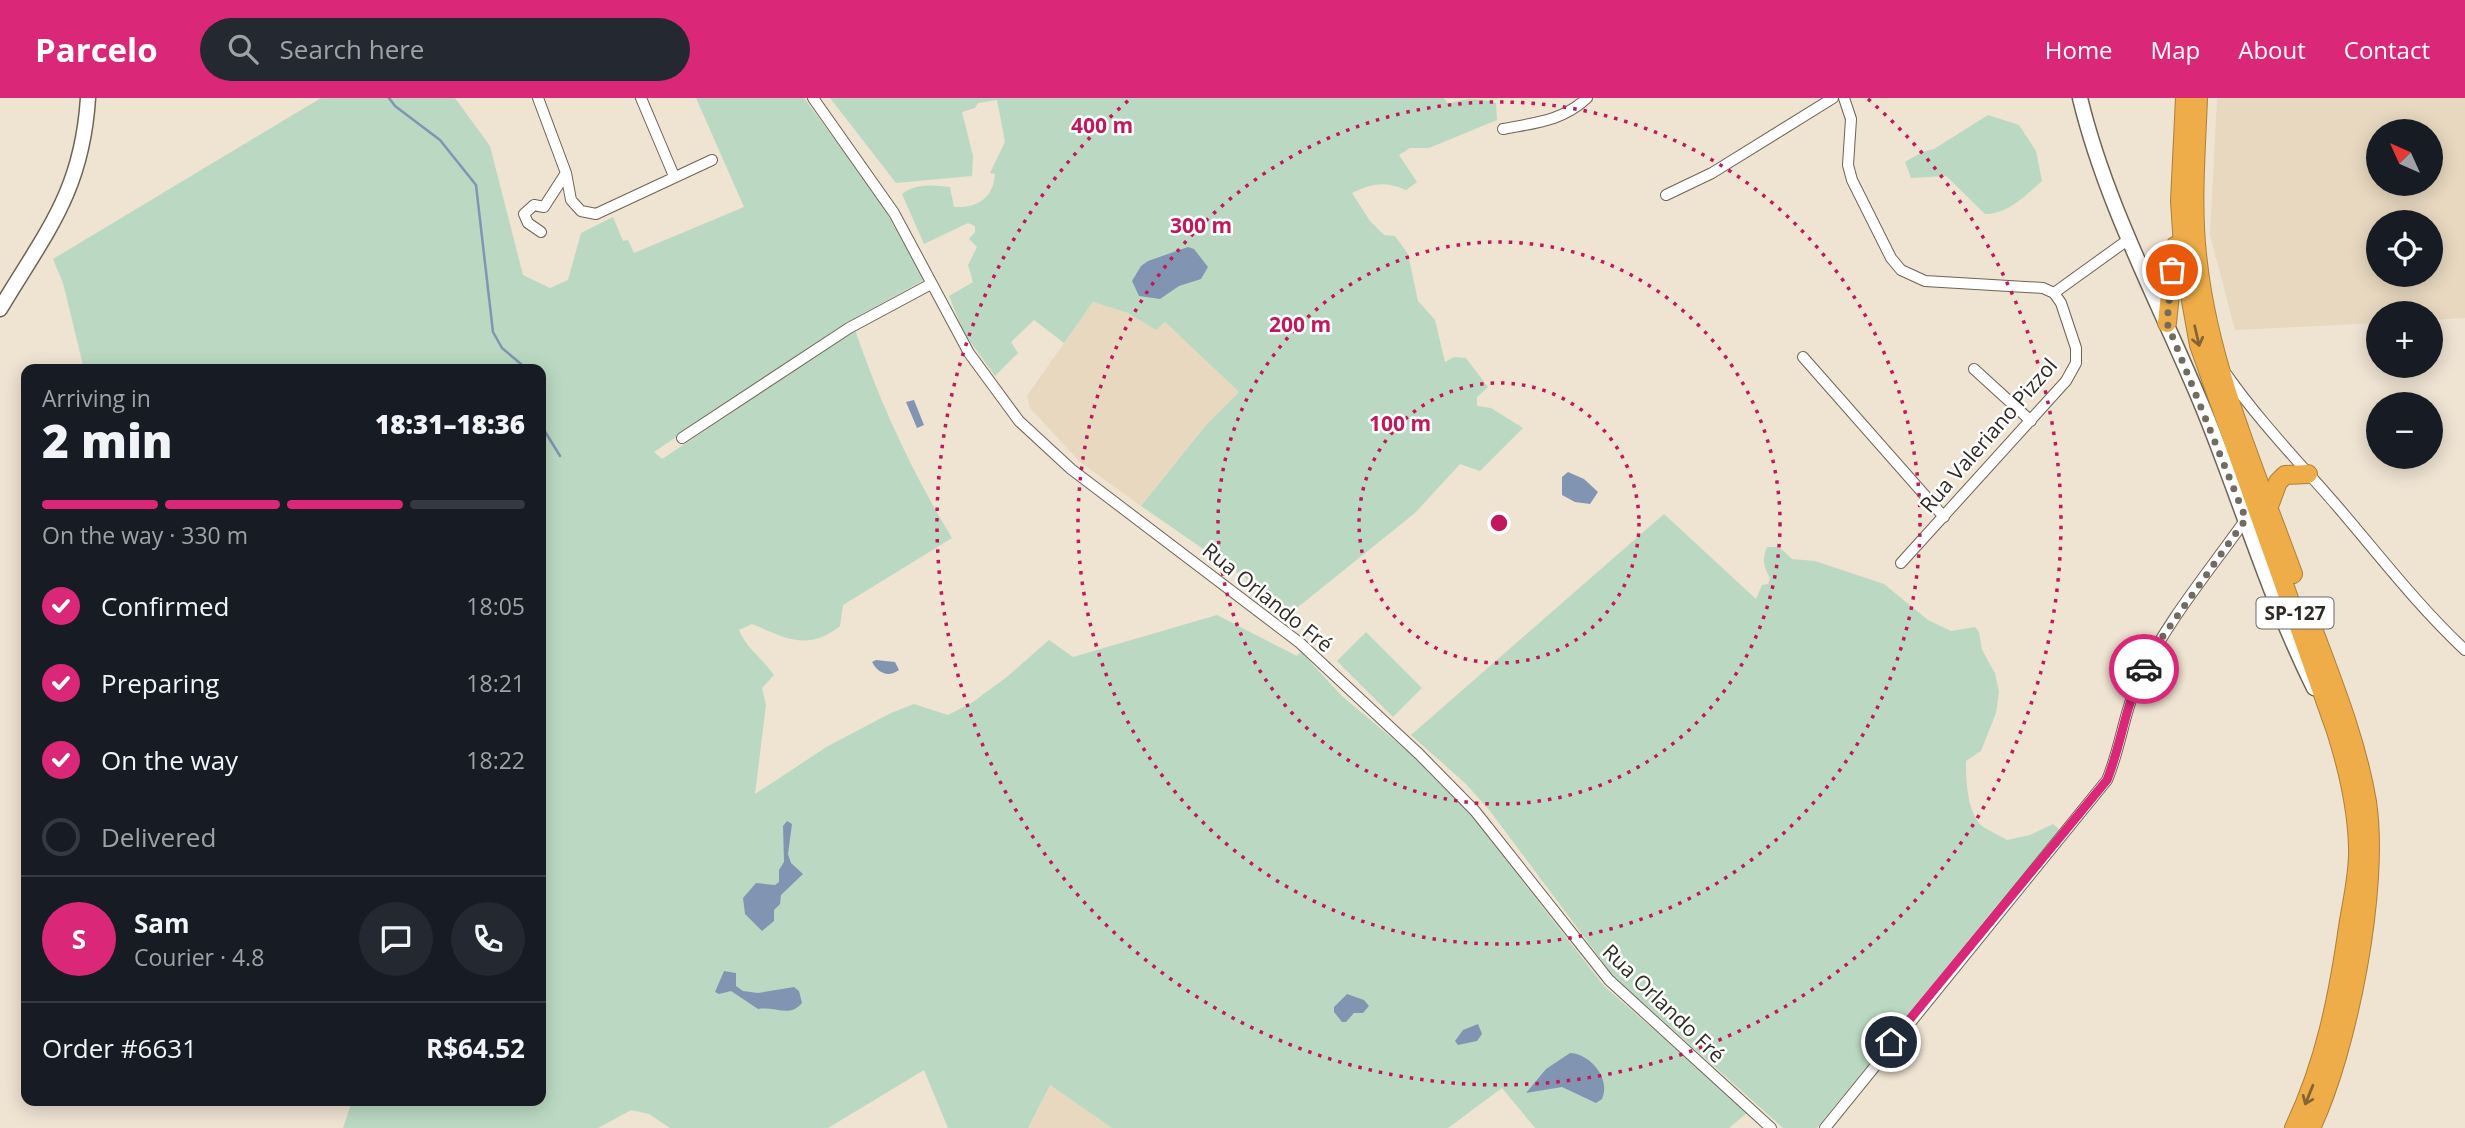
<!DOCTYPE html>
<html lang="en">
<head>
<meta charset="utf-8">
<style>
  :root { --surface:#171b24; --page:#242831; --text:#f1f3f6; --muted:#9ea1a6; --line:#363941; --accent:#db2777 }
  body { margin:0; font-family:"Open Sans",sans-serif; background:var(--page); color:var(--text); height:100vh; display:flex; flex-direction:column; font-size:26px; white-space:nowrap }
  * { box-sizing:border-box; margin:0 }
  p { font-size:23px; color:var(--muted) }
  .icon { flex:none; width:38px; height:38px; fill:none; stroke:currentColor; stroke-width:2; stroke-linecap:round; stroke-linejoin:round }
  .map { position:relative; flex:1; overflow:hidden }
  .panel { position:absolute; left:21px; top:266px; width:525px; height:742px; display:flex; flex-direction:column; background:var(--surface); border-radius:14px; box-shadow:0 4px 18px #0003 }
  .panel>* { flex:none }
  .needle { width:46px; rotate:315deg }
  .buttons { position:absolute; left:2366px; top:21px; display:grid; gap:14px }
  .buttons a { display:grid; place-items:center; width:77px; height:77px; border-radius:50%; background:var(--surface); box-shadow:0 4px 18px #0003; font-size:35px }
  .pin { position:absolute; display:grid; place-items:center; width:60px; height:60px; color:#fff; margin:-30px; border:4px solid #fff; border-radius:50%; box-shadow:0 2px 7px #0007 }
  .courier { position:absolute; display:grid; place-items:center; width:70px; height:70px; margin:-35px; border:5px solid #db2777; border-radius:50%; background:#fff; color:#222; box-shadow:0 2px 9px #0007 }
  .summary em { font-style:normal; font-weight:800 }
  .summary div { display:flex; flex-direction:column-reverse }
  .summary { display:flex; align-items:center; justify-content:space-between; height:119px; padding:0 21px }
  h1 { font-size:46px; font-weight:800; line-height:52px }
  .bar { display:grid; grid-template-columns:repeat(4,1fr); gap:10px 7px; align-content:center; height:84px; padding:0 21px }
  .bar i { height:9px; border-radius:5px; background:var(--line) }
  .bar .current { background:var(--accent) }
  .bar p { grid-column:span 4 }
  .line { display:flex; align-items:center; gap:18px; padding:0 21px; border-top:2px solid var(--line) }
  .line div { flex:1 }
  .round { display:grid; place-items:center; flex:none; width:74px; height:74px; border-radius:37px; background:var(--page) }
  ol { padding:0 21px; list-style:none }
  li { display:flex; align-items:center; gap:21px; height:77px }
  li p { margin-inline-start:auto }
  li .icon { padding:7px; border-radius:50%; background:var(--accent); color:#fff; stroke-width:4 }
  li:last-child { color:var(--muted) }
  li i { width:38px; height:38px; border:4px solid var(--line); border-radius:50% }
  header { display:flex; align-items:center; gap:42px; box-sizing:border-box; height:98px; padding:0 35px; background:var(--accent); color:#fff }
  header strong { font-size:33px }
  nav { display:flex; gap:38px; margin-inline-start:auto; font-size:24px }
  .search { width:490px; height:63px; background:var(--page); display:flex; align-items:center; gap:18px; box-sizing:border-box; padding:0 24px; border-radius:38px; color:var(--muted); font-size:26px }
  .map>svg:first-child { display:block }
  .built { fill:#e8d8c0; fill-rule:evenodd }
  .green { fill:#bbd9c2 }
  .water { fill:#8195b2 }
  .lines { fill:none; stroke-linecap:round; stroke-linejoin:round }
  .stream { stroke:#8195b2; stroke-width:2.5 }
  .street-casing { stroke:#6e6455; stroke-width:12 }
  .secondary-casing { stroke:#6e6455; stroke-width:17 }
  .highway-casing { stroke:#ab7f3b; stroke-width:20 }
  .street { stroke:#fff; stroke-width:10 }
  .secondary { stroke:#fff; stroke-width:14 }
  .highway { stroke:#eead48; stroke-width:18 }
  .oneway { stroke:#856534 }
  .done { stroke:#726b61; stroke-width:7; stroke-dasharray:0 12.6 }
  .route { stroke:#db2777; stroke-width:9 }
  .ring { fill:none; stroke:#c2185b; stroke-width:3.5; stroke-dasharray:3.5 7 }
  .labels { text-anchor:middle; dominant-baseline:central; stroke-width:5; stroke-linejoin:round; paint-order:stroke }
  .shield { fill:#fff; stroke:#6d6a66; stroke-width:2 }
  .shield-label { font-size:19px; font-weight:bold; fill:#2f2a24 }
  .street-label { font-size:21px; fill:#2f2a24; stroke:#fff }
  .centre { fill:#c2185b; stroke:#fff; stroke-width:3.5 }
  .ring-label { font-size:21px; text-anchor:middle; font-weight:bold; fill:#c2185b; stroke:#fff; stroke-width:5; stroke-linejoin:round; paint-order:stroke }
</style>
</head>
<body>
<header>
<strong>Parcelo</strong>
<div class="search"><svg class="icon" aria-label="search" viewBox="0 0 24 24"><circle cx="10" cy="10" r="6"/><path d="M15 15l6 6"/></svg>Search here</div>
<nav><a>Home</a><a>Map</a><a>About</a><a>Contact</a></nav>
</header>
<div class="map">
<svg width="2465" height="1030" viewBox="0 0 2465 1030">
  <rect width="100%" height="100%" fill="#efe3d2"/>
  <path class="built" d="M2217 0H2465V220L2431 222V215H2378V225L2235 232 2210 137ZM2378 33H2431V86H2378ZM2378 124H2431V177H2378Z
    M1093 204 1128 215 1156 232 1165 224 1239 294 1206 327 1141 408 1080 364 1030 310 1027 298 1031 292Z
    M1050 987 1112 1030H1028Z"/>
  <path class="green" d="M321 0H455L490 48 523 177 550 190 568 182 581 135 613 119 623 143 628 142 634 155 744 109 696 0H804L879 101 924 182 849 223 654 354 662 361 855 232C882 309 910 370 952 440L843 507 840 528C807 554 786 540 752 526L739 532C747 551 762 560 774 577L762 590 766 607 755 696 828 648 891 615 914 606 948 617 973 604 1008 578 1049 542 1073 559 1217 517 1297 558 1301 554 1342 598 1412 657 1471 717 1604 888 1748 1014 1729 1030H1535L1502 990 1448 1030H1112L1050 987 1028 1030H948L924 972 828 1030H670L649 1016 631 1012 598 1030H343L352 1003H541V271H84L63 185 53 161Z
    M830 0H1444L1448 6C1463 0 1481 0 1496 5L1497 22 1429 50H1410L1399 57 1417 84 1406 92C1386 83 1372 85 1352 95L1370 123 1384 137 1395 138 1408 156 1418 203 1435 222 1445 264 1454 259 1466 260 1488 289 1477 299V308L1491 310 1523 330 1480 373 1460 366 1415 415 1293 513 1141 408 1206 327 1239 294 1165 224 1156 232 1128 215 1093 204 1064 245 1034 222 1011 244 1018 255 995 278 964 235 949 198 973 184 968 167 977 149 969 141 975 134V128L968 125 924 146 902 96C915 85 934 87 950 89L954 109C977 110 993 101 995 76L990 75 1005 44 997 2 978 5 975 10 962 14 973 58 972 78 896 85Z
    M1988 17 2019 27 2036 53 2042 83C2026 97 2008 116 1985 116L1946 78 1911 80 1905 64 1922 54 1934 51Z
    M1664 416 1756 501 1762 487 1768 486 1770 480C1763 468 1762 461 1767 449H1779L1792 461 1815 463 1884 486 1928 522 1951 533 1975 529 1979 534 1982 552 1995 575 1999 594 1996 615 1981 653 1966 663C1966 681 1967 715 1982 728 1989 733 1999 737 2007 742L2030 737 2053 726 2060 732 1817 1030H1783L1614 879 1490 713 1466 686 1411 637Z
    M1366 534 1422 590 1393 619 1337 563Z"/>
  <path class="water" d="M1188 149 1194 151 1208 169 1201 181 1179 188 1160 201 1139 198 1132 183 1141 168 1148 163Z
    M914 302 924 327 917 330 906 304Z
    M1568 374 1584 381 1598 394 1590 406 1575 404 1562 397V379Z
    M876 562 895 564 899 572C888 580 878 575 872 564Z
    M787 723 792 726 788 756 791 765 803 776 781 797 780 806 774 812V823L762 833 745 816 743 800 756 785 775 787 779 784V772L784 764 783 728Z
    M724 873 736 875V888L743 893 758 895 794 889 799 893 802 905C790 920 775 908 758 911L731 893 719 896 715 894Z
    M1347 896 1364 902 1369 908 1363 915H1354L1346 924H1342L1334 914V909Z
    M1478 926 1482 936 1477 943 1458 947 1455 943 1463 932Z
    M1570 955C1591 956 1611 981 1602 1001L1596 1005 1562 989 1526 995 1546 971Z"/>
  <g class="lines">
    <path class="stream" d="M389 0 395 8 440 42 476 87 493 234 502 250 527 271
      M541 327 560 358"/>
    <defs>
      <path id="street" d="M538 0 566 75 571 102 581 113 596 116 712 62
        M641 0 674 78
        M813 0 894 115 969 255 1019 323 1071 371 1300 545 1419 656 1475 713 1609 882 1771 1030
        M1844 0 1851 21 1848 67 1852 82 1891 160 1901 172 1925 183 2043 190 2054 195 2061 205 2076 250V265L2066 283 1901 465
        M1503 31C1534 25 1563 23 1587 0
        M1666 97 1712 75 1833 0
        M541 134 528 125 524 116 534 107 544 109 566 75
        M2054 195 2129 141
        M1803 259 1944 419
        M1974 271 2031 323
        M2227 277C2260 324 2299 364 2337 408 2379 457 2418 508 2465 552
        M682 340 849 230 931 186
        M1825 1030 2107 682C2121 649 2124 613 2139 581 2167 523 2210 472 2246 421"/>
      <path id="secondary" d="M2080 0C2106 108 2161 208 2203 310 2241 403 2269 500 2314 590
        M0 211C46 134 82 94 88 0"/>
      <path id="highway" d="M2185 0 2180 103 2184 164 2199 247 2336 633C2348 671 2357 709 2358 749 2359 776 2352 803 2348 829 2338 899 2325 965 2294 1030
        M2198 0C2196 55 2191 111 2198 165 2210 272 2257 376 2293 476
        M2167 225 2175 148
        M2269 408 2278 384 2285 377 2308 376
        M2306 512C2329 575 2356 638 2367 704 2380 789 2348 952 2311 1030"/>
    </defs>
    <use href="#street" class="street-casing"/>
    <use href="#secondary" class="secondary-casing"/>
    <use href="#highway" class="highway-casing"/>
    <use href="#street" class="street"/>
    <use href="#secondary" class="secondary"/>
    <use href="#highway" class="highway"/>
  </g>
  <defs><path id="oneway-shaft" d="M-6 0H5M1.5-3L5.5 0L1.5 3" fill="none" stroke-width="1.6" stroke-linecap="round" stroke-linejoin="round" transform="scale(1.75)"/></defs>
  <g class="oneway">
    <use href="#oneway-shaft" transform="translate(2197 238) rotate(77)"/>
    <use href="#oneway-shaft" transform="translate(2309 997) rotate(112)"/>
  </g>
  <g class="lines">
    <path class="done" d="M2144 571 2156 548 2246 421 2167 225 2172 172"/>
    <path class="route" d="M1891 944 2107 682C2122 645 2125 606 2144 571"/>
  </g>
  <g class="ring">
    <circle cx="1499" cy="425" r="140"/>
    <circle cx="1499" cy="425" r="281"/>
    <circle cx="1499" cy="425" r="421"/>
    <path d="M1868 1A562 562 0 1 1 1130 1"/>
  </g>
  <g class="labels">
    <rect class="shield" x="2256.5" y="499.5" width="77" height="31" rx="5"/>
    <g class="shield-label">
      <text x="2295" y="515">SP-127</text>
    </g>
    <g class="street-label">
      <text transform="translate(1988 337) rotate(-49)">Rua Valeriano Pizzol</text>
      <text transform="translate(1268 499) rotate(39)">Rua Orlando Fré</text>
      <text transform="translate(1664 905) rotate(44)">Rua Orlando Fré</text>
    </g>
  </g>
  <circle cx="1499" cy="425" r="10" class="centre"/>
  <g class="ring-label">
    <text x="1102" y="35">400 m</text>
    <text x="1201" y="135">300 m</text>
    <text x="1300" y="234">200 m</text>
    <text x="1400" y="333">100 m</text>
  </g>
</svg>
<div class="buttons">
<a><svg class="needle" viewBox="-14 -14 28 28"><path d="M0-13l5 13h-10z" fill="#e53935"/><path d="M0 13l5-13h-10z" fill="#9ea1a6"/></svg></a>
<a><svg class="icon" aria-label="locate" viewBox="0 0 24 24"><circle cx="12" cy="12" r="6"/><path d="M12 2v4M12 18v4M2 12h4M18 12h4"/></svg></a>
<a>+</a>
<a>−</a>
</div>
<div class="pin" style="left:2172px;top:172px;background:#ea580c"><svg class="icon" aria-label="bag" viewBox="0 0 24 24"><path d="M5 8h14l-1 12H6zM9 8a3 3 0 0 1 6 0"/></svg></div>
<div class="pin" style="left:1891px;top:944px;background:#1f2937"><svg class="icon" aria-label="home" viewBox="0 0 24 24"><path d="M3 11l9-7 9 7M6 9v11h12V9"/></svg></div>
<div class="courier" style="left:2144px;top:571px"><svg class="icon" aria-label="car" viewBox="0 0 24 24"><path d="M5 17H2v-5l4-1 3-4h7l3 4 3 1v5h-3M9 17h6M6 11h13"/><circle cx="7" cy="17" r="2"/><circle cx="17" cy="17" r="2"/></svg></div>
<section class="panel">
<div class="summary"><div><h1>2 min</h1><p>Arriving in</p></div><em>18:31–18:36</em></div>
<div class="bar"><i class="current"></i><i class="current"></i><i class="current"></i><i></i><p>On the way · 330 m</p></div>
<ol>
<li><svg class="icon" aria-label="check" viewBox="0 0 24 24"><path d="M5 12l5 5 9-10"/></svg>Confirmed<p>18:05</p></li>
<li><svg class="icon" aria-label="check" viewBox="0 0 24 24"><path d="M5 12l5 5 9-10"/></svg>Preparing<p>18:21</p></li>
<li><svg class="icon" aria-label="check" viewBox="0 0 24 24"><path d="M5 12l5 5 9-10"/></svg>On the way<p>18:22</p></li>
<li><i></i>Delivered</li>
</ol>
<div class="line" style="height:126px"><b class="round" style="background:var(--accent);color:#fff">S</b><div><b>Sam</b><p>Courier · 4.8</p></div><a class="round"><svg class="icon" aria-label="chat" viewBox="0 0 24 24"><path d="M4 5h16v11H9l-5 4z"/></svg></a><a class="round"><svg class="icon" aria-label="phone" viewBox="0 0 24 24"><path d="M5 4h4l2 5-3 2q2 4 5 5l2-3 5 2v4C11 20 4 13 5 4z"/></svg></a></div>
<div class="line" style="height:91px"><div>Order #6631</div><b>R$64.52</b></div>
</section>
</div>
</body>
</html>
